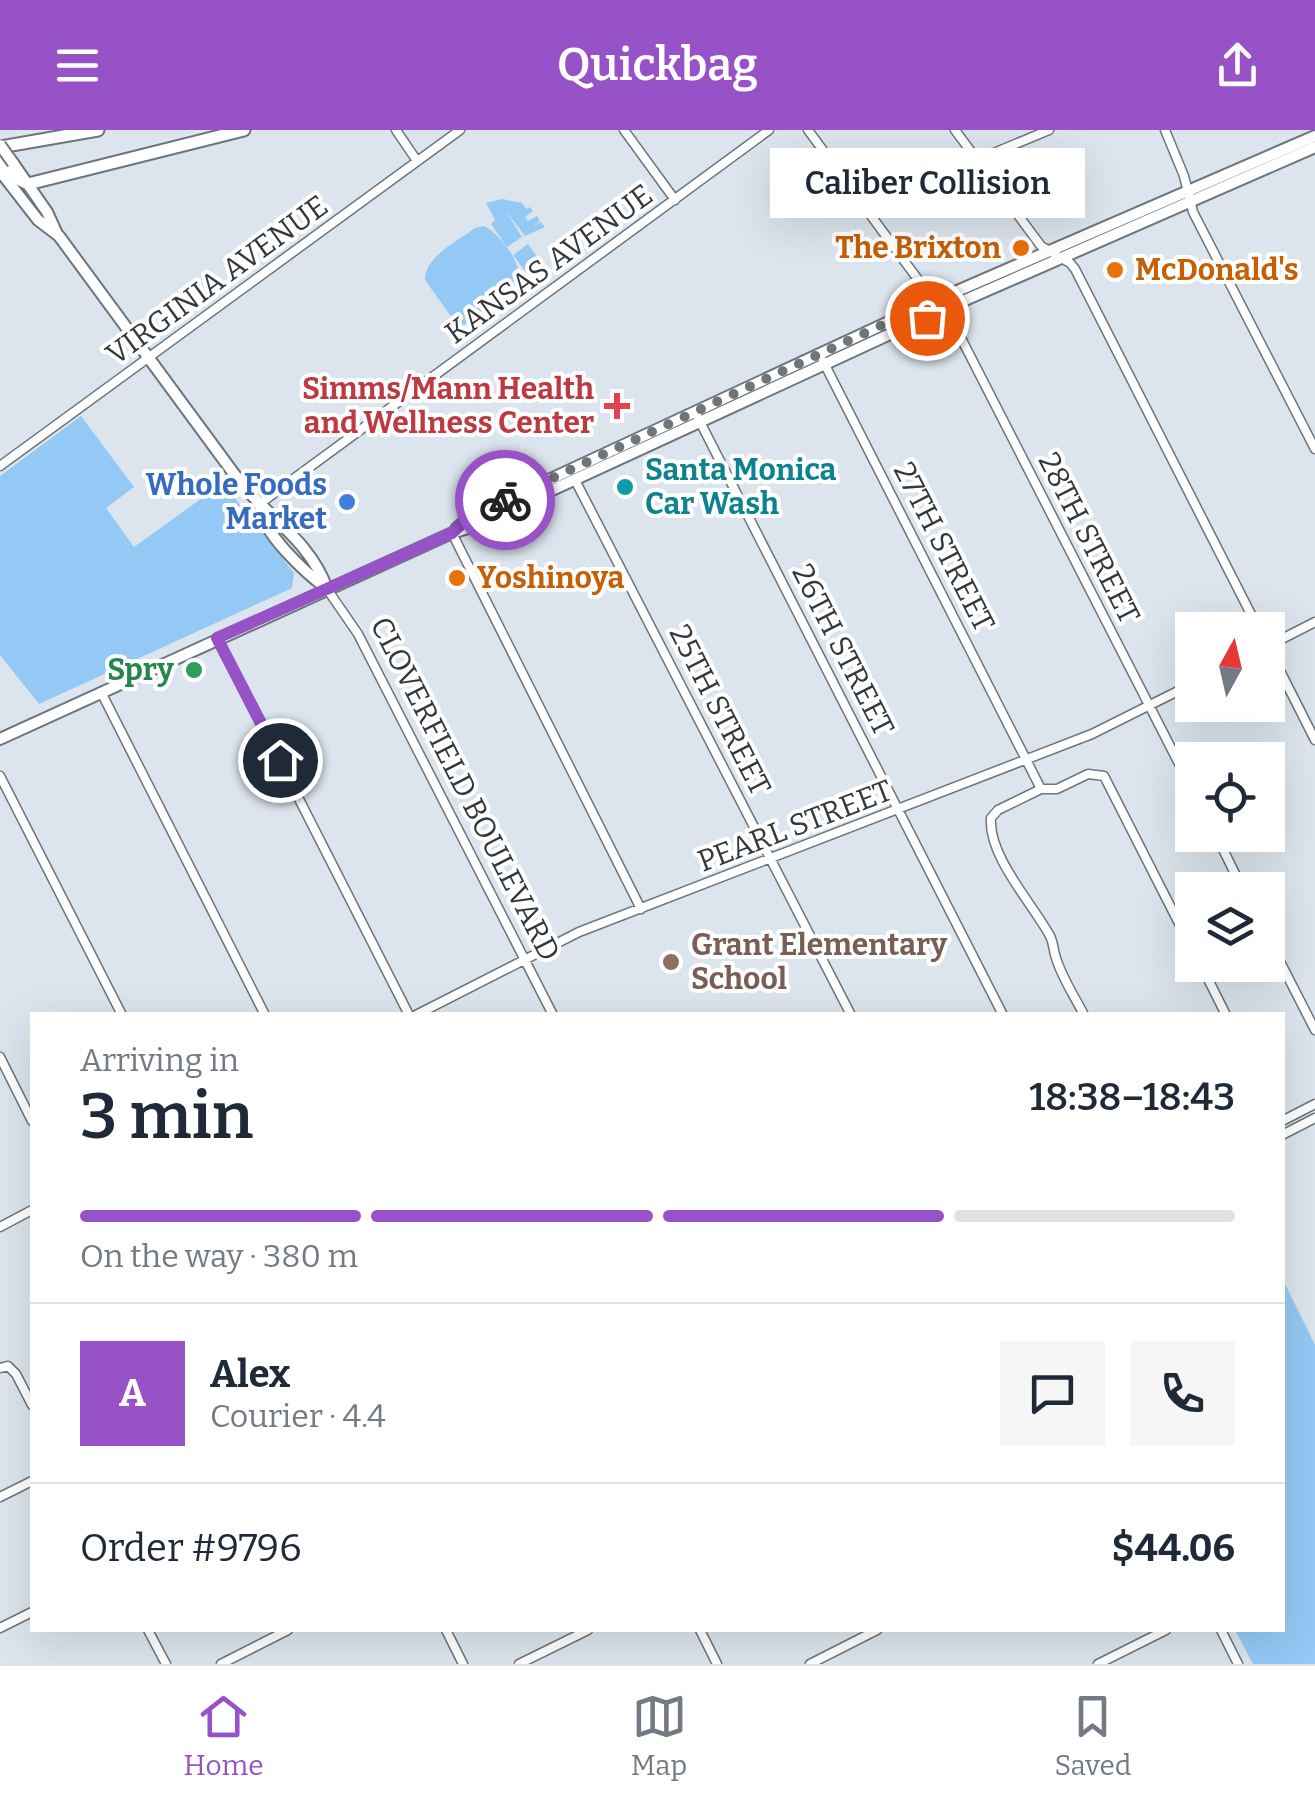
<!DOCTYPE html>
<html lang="en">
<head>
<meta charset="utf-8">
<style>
  :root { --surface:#fff; --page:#f6f6f7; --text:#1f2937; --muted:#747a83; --line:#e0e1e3; --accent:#9652c6 }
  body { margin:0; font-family:Bitter,serif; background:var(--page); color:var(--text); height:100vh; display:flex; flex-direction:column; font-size:38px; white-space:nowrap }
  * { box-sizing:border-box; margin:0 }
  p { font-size:32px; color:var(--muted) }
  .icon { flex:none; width:55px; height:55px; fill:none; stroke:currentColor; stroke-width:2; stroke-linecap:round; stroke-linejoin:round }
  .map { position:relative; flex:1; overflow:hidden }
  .sheet { position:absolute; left:30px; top:882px; width:1255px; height:620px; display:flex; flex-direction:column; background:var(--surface); border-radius:0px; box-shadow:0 10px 40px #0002 }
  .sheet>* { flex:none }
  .needle { width:65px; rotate:8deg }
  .controls { position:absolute; left:1175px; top:482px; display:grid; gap:20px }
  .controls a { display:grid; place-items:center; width:110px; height:110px; border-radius:0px; background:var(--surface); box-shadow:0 10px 40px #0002; font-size:50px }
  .pin { position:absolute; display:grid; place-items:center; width:85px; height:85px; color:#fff; margin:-42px; border:5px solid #fff; border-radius:50%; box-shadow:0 2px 10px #0007 }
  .courier { position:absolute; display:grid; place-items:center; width:100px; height:100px; margin:-50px; border:8px solid #9652c6; border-radius:50%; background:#fff; color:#222; box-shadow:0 2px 12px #0007 }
  .bubble { position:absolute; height:70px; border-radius:0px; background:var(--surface); box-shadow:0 10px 40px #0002; font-size:32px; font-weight:600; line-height:70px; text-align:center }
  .headline em { font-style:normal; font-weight:600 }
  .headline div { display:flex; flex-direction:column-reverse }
  .headline { display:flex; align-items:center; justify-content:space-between; height:170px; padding:0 50px }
  h1 { font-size:65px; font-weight:600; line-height:75px }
  .bar { display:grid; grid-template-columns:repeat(4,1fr); gap:15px 10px; align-content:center; height:120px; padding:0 50px }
  .bar i { height:12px; border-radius:8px; background:var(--line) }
  .bar .current { background:var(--accent) }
  .bar p { grid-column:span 4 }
  .line { display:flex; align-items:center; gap:25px; padding:0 50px; border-top:2px solid var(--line) }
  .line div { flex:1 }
  .round { display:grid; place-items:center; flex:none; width:105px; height:105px; border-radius:0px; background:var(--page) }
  header { display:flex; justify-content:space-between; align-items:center; height:130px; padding:0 50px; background:var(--accent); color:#fff; font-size:45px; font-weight:600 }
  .menu { display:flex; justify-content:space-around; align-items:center; height:140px; border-top:2px solid var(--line); background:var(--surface); font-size:28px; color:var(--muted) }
  .menu a { display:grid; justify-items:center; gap:5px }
  .menu .current { color:var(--accent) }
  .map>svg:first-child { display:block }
  .green { fill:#94c9f5 }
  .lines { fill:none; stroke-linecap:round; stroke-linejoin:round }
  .minor-casing { stroke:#6c757c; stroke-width:11 }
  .major-casing { stroke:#6c757c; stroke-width:14 }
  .highway-casing { stroke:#6c757c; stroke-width:15 }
  .minor { stroke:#fff; stroke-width:8 }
  .major { stroke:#fff; stroke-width:10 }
  .highway { stroke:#fff; stroke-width:11 }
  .major-bridge-casing { stroke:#6c757c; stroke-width:14; stroke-linecap:butt }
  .major-bridge { stroke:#fff; stroke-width:10 }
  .done { stroke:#6f7579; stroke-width:10; stroke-dasharray:0 18 }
  .route { stroke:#9652c6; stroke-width:12 }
  .food-dot { fill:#e8710a; stroke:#fff; stroke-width:4 }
  .health-dot { fill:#e0444e; stroke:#fff; stroke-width:4 }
  .culture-dot { fill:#0f9aa8; stroke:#fff; stroke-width:4 }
  .shop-dot { fill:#3f7fe0; stroke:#fff; stroke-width:4 }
  .leisure-dot { fill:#2e9e5b; stroke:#fff; stroke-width:4 }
  .education-dot { fill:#8d6e63; stroke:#fff; stroke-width:4 }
  .labels { text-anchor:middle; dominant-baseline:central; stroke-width:8; stroke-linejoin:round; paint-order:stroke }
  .food-label { font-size:30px; font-weight:bold; fill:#c56008; stroke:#fff; text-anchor:start }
  .street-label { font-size:30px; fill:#35383b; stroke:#fff }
  .health-label { font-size:30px; font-weight:bold; fill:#be3a42; stroke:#fff; text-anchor:end }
  .culture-label { font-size:30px; font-weight:bold; fill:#0d838f; stroke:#fff; text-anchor:start }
  .shop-label { font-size:30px; font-weight:bold; fill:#366cbe; stroke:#fff; text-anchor:end }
  .leisure-label { font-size:30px; font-weight:bold; fill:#27864d; stroke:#fff; text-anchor:end }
  .education-label { font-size:30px; font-weight:bold; fill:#785e54; stroke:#fff; text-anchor:start }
</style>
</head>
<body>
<header><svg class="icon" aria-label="menu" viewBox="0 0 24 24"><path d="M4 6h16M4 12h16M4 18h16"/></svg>Quickbag<svg class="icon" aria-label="share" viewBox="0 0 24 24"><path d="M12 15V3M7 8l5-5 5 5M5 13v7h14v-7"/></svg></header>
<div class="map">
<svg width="1315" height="1534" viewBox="0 0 1315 1534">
  <rect width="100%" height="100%" fill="#dce5ed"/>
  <path class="green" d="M502 69 522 73 526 79 530 77 533 81 525 87 528 91 537 86 540 91 533 97 541 92 545 97 525 106 506 81 522 107 507 117 491 94 495 90 486 73Z
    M484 96C500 104 519 130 520 148 509 163 476 197 457 195L425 150C424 127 458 111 475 98Z
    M528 114 545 138 531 149 513 125Z
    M81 286 134 357 106 378 134 417 223 353 294 443 292 458 39 574 0 525V346Z
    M1283 1150 1315 1215V1534H1253L1235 1500H1282Z"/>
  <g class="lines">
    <defs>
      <path id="minor" d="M396 0 417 31
        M624 0 675 70
        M808 0 961 208 1192 659
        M955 0 1041 116 1070 133 1075 139 1259 500
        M1165 0 1184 46 1193 82 1315 319
        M977 30 1049 0
        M823 231 1041 659
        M695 282 1003 885
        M0 336 460 0
        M575 350 851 885
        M258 375 769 0
        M452 403 641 779
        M327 459 358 504 553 885
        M217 508 409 885
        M1268 516 1315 492
        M1268 517 1315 610
        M101 562 265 885
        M0 646 122 885
        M1216 705 1243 760
        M1268 808 1315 900
        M1201 835 1226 885
        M416 885 579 802 1092 604 1192 554
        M1084 885C1075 867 1062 848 1056 828 1053 820 1054 814 1050 806 1032 773 988 726 991 688L998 680 1041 659H1057L1088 644 1104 646 1192 819
        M0 927 32 991
        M1282 991 1315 974
        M1282 1005 1315 988
        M0 1097 32 1080
        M0 1238 8 1236 16 1244 32 1275
        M0 1367 32 1351
        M0 1498 32 1482
        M148 1500 166 1534
        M446 1500 463 1534
        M700 1500 717 1534
        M1221 1500 1238 1534
        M221 1534 288 1500
        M519 1534 588 1500
        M810 1534 877 1500
        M1098 1534 1166 1500"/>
      <path id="major" d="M13 33 47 82 57 104
        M0 41 38 90 59 106 240 352C268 387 311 412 327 459
        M261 378C262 403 306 443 326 458
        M456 399 469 387 925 175 1315 6
        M0 609 452 403 474 396 940 181 1315 17"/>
      <path id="highway" d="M0 17 98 0
        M0 32 14 47 28 54 244 0"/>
    </defs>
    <use href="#minor" class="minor-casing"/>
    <use href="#major" class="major-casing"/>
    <use href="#highway" class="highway-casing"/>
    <use href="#minor" class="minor"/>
    <use href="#major" class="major"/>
    <use href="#highway" class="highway"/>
    <defs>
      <path id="major-bridge" d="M0 15 13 33"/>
    </defs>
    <use href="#major-bridge" class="major-bridge-casing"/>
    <use href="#major-bridge" class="major-bridge"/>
  </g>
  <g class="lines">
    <path class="done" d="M505 370 934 171 940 181 927 188"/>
    <path class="route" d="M280 630 217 508 452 403 469 387 505 370"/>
  </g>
  <g class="food-dot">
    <circle cx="1021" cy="118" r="10"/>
    <circle cx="1115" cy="140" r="10"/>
    <circle cx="457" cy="448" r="10"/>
  </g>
  <path class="health-dot" d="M612 261h10v10h10v10h-10v10h-10v-10h-10v-10h10z"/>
  <circle class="culture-dot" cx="625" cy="357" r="10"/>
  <circle class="shop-dot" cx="347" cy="372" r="10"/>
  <circle class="leisure-dot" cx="194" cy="540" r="10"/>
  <circle class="education-dot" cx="671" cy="832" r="10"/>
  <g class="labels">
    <g class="food-label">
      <text x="1001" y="118" text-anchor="end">The Brixton</text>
      <text x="1135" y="140">McDonald's</text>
      <text x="477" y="448">Yoshinoya</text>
    </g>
    <g class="street-label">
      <text transform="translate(549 134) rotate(-36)">KANSAS AVENUE</text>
      <text transform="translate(217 150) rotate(-36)">VIRGINIA AVENUE</text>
      <text transform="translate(1089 408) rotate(63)">28TH STREET</text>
      <text transform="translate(944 417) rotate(63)">27TH STREET</text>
      <text transform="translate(843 520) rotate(63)">26TH STREET</text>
      <text transform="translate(720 580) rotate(63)">25TH STREET</text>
      <text transform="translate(465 659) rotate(63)">CLOVERFIELD BOULEVARD</text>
      <text transform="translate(795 696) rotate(-21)">PEARL STREET</text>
    </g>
    <g class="health-label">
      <text x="594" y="259">Simms/Mann Health<tspan x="594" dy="34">and Wellness Center</tspan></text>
    </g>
    <g class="culture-label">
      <text x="645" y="340">Santa Monica<tspan x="645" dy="34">Car Wash</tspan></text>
    </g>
    <g class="shop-label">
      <text x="327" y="355">Whole Foods<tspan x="327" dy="34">Market</tspan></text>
    </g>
    <g class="leisure-label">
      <text x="174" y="540">Spry</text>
    </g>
    <g class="education-label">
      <text x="691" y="815">Grant Elementary<tspan x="691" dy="34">School</tspan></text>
    </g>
  </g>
</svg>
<div class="controls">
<a><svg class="needle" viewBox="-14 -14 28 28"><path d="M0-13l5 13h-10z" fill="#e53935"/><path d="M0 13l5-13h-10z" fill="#747a83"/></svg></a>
<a><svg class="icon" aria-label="locate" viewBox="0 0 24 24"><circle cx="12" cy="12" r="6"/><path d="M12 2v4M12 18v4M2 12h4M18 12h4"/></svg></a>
<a><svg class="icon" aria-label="layers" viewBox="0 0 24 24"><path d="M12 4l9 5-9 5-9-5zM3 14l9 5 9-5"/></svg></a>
</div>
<div class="pin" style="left:927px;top:188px;background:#ea580c"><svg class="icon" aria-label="bag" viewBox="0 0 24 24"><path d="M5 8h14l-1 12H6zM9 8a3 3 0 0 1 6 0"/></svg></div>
<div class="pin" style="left:280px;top:630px;background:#1f2937"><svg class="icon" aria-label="home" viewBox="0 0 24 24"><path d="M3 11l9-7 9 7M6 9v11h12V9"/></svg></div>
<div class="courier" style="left:505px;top:370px"><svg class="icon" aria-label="bike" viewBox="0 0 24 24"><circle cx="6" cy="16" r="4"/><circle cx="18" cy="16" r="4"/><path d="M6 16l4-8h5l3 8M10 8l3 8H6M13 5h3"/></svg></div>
<div class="bubble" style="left:770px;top:18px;width:315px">Caliber Collision</div>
<section class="sheet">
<div class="headline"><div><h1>3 min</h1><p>Arriving in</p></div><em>18:38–18:43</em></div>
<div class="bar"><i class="current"></i><i class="current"></i><i class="current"></i><i></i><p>On the way · 380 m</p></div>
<div class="line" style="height:180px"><b class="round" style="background:var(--accent);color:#fff">A</b><div><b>Alex</b><p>Courier · 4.4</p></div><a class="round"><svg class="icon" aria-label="chat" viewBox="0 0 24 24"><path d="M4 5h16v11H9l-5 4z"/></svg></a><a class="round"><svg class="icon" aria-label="phone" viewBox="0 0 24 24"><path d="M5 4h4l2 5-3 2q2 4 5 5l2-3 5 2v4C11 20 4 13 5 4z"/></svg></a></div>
<div class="line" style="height:130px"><div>Order #9796</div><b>$44.06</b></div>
</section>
</div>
<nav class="menu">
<a class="current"><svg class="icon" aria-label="home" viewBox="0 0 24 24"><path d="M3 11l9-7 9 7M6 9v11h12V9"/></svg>Home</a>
<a><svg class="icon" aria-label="map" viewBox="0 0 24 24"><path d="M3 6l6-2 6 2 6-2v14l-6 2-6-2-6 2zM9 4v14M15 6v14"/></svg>Map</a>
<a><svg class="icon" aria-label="saved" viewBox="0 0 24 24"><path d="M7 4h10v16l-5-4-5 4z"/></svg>Saved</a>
</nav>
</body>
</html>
